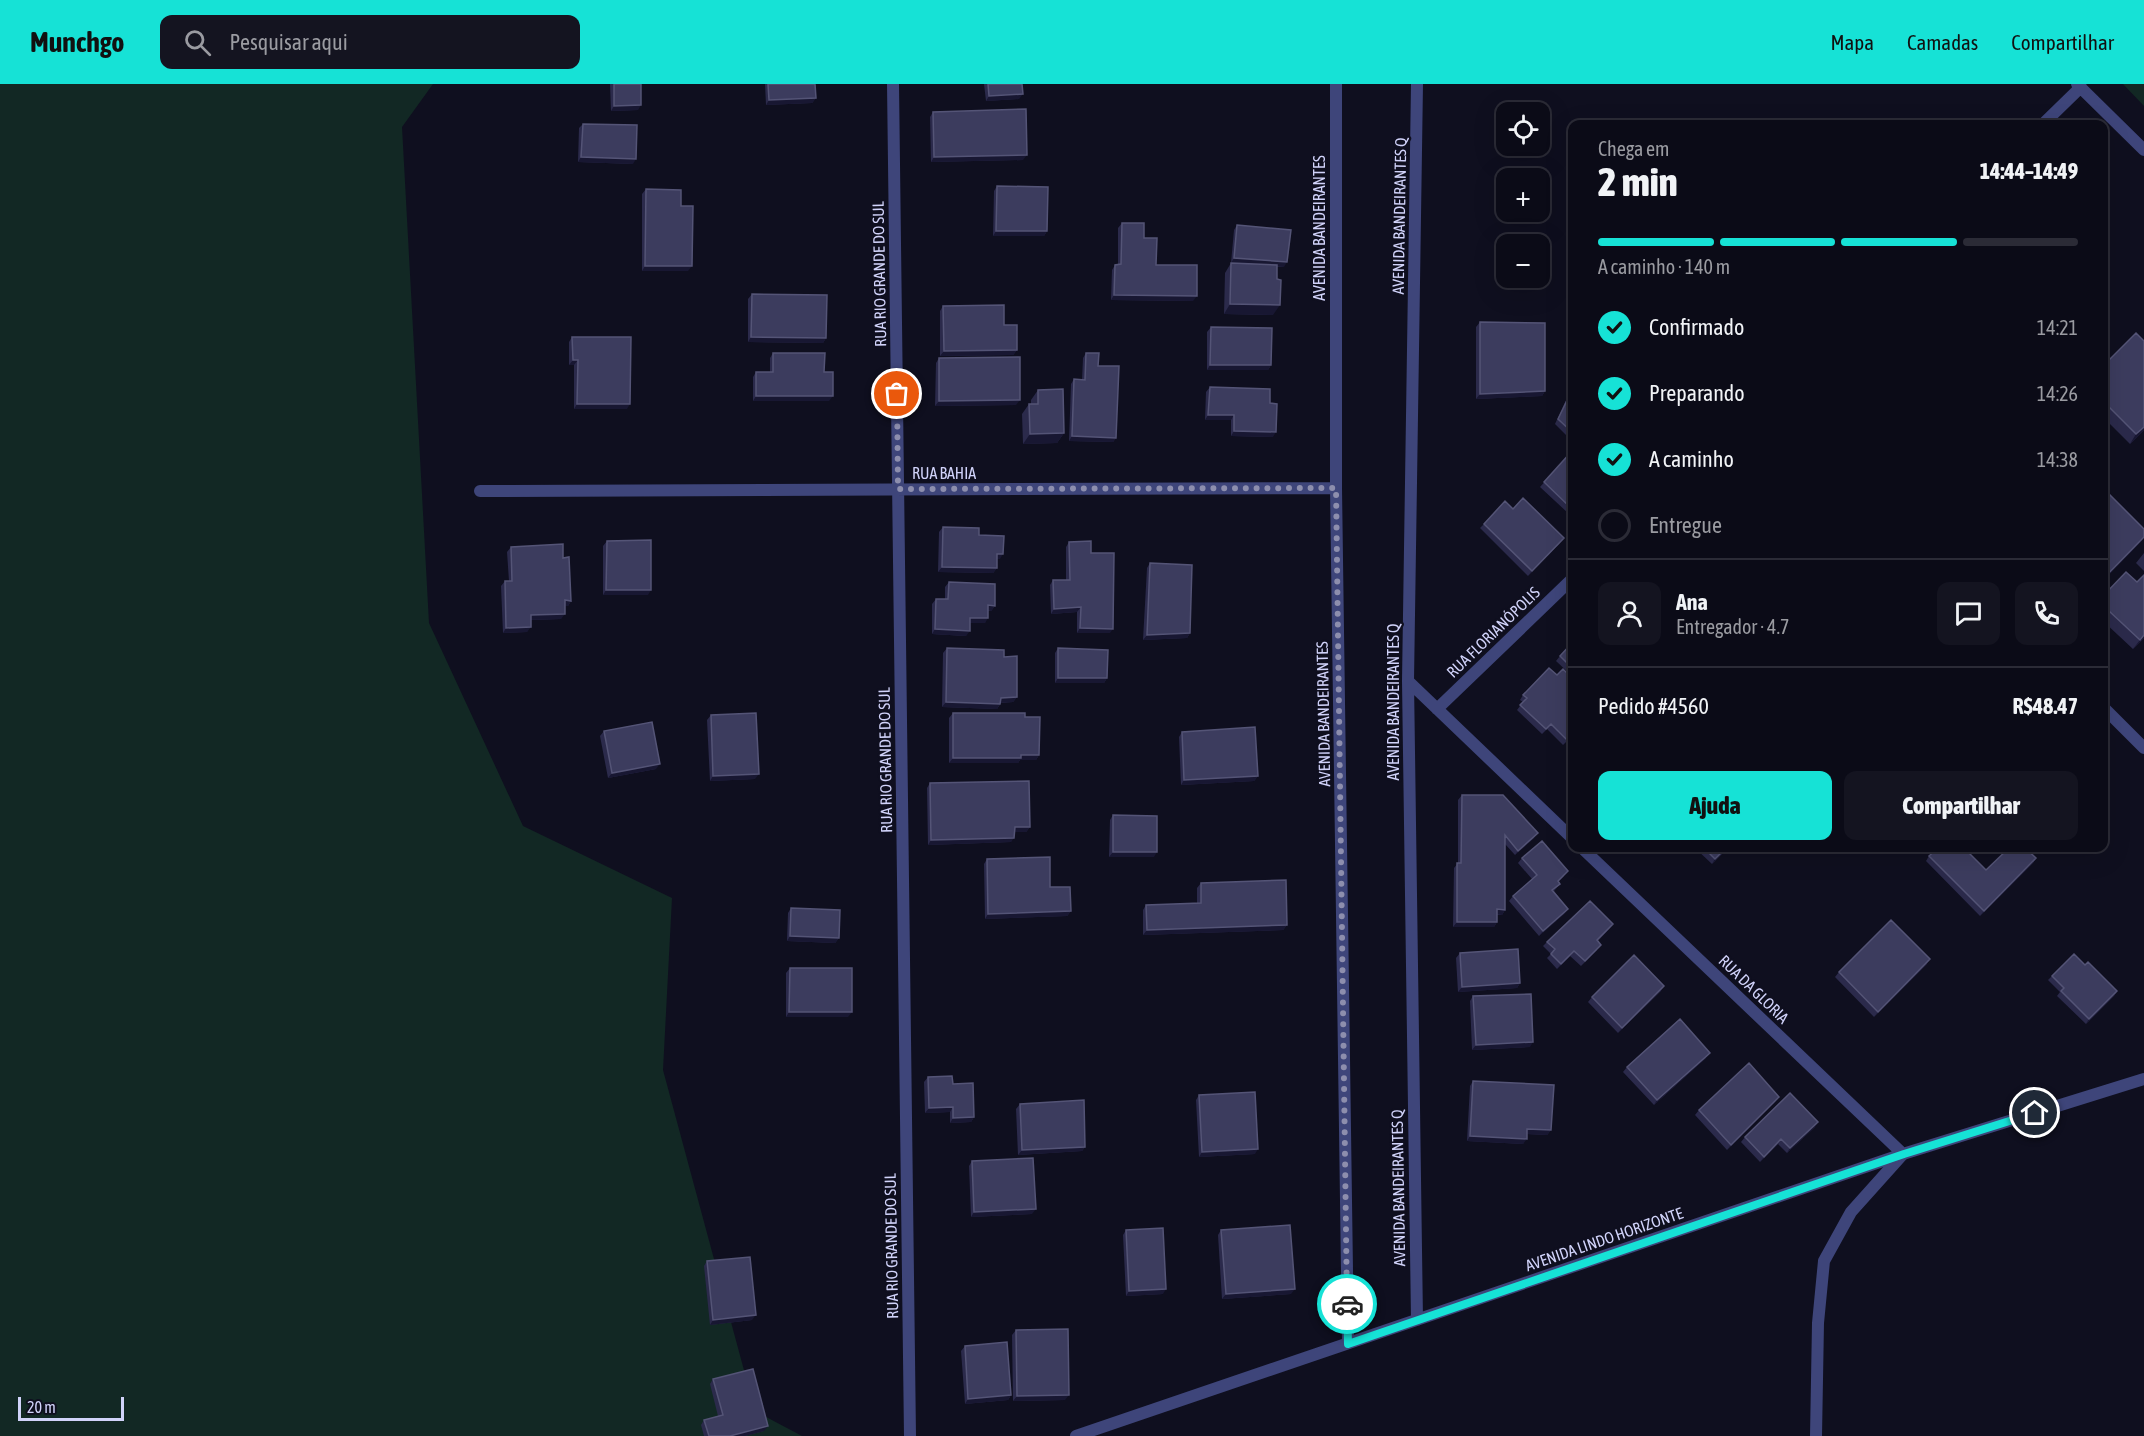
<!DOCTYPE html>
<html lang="pt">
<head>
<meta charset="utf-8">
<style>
  :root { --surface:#0b0b17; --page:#141420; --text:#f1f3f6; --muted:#9a9ba1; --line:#2b2b36; --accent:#16e2d6 }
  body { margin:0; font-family:"Asap Condensed",sans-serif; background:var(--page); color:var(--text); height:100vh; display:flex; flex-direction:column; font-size:22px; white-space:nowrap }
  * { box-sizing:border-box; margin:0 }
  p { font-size:20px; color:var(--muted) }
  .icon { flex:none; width:33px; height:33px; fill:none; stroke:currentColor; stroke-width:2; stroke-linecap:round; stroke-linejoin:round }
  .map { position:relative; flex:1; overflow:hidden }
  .drawer { position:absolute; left:1568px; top:36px; width:540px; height:732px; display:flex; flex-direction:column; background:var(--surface); border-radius:12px; box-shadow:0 6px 24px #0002,0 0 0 2px var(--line) }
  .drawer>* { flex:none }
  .fabs { position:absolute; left:1496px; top:18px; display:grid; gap:12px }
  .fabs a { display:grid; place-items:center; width:54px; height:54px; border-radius:12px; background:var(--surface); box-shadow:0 6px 24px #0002,0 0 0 2px var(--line); font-size:30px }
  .scale { position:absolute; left:18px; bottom:15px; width:106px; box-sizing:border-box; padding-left:6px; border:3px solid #d1d3fa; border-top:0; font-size:16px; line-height:21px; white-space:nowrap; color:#d1d3fa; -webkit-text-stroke:4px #0f0f1f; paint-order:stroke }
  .pin { position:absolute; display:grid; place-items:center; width:51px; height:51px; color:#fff; margin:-26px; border:3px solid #fff; border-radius:50%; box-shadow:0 2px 6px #0007 }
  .courier { position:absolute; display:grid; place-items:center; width:60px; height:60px; margin:-30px; border:4px solid #16e2d6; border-radius:50%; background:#fff; color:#222; box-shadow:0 2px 8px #0007 }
  .head em { font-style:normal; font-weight:800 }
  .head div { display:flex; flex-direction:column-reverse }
  .head { display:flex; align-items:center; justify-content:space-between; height:102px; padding:0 30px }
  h1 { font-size:39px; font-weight:800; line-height:45px }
  .bar { display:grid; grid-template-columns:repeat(4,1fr); gap:9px 6px; align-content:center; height:72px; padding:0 30px }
  .bar i { height:8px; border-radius:4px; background:var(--line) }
  .bar .on { background:var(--accent) }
  .bar p { grid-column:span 4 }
  .line { display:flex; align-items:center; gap:15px; padding:0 30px; border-top:2px solid var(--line) }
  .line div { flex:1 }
  .round { display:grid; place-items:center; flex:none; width:63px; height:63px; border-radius:12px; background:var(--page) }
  ol { padding:0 30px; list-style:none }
  li { display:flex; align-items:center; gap:18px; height:66px }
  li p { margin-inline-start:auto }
  li .icon { padding:6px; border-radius:50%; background:var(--accent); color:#111; stroke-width:4 }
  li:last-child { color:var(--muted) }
  li i { width:33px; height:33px; border:3px solid var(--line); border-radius:50% }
  .cta { display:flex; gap:12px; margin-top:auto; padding:12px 30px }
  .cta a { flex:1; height:69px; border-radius:12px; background:var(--accent); color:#111; font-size:24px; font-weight:800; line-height:69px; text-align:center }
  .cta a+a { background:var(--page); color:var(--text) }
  header { display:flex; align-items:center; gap:36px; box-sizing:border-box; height:84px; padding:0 30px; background:var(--accent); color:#111 }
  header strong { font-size:28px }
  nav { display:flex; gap:33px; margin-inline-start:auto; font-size:21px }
  .search { width:420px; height:54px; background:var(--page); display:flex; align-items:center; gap:15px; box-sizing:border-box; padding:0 21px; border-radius:12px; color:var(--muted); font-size:22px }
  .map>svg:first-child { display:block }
  .green { fill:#122824 }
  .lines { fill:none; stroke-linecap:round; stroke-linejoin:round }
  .service { stroke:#3e457a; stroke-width:12 }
  .minor { stroke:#3e457a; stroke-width:12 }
  .wall { fill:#2b2a4b }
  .shaded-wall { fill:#181732 }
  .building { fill:#3c3c5e; stroke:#545476; stroke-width:1.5 }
  .done { stroke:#8d8ead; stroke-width:6; stroke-dasharray:0 10.8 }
  .route { stroke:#16e2d6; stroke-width:8 }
  .labels { text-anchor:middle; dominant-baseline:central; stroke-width:4.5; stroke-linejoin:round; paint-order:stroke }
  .street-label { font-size:16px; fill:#d1d3fa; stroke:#0f0f1f }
</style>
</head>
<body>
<header>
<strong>Munchgo</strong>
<div class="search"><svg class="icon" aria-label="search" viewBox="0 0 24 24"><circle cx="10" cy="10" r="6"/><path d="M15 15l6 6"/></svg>Pesquisar aqui</div>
<nav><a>Mapa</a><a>Camadas</a><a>Compartilhar</a></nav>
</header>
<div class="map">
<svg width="2144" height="1352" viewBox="0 0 2144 1352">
  <rect width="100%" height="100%" fill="#0f0f1f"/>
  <path class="green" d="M0 0H433L402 43 429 539 523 742 672 814 663 986 755 1327 802 1352H0Z
    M2123 0H2144V22Z"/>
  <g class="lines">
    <path class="service" d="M1816 1352 1818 1239 1824 1177 1851 1128 1903 1070"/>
    <path class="minor" d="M893 0 910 1352
      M1336 0V404L1348 1259
      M2077 0 2144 66
      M2043 40 2081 3
      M480 407 1336 404
      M1408 597 1572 754
      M2103 623 2144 664
      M1437 625 1572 495
      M1582 764 1903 1070
      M1417 1236 1408 597 1417 0
      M1076 1352 1903 1070 2144 995"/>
  </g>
  <path class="wall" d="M610 0H641L638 26 611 27Z
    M765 0H815L816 14 812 19 766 21Z
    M984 0H1022L1019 15 986 17Z
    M933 28 1023 76 931 78 930 33Z
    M583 40 633 80 578 78 579 44Z
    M997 102 1047 147 1044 152H993L994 107Z
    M646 105 681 122 688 187H642V110Z
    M1122 139 1144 154 1156 181 1193 217 1111 216 1112 186 1115 181 1118 180V144Z
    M1237 141 1284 183H1277L1273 231 1224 230 1225 189 1231 179 1234 146Z
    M752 210 826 254 823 259 748 258V215Z
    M943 222 1004 241 1017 266 1013 271 940 272V227Z
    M1480 238 1545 307 1542 312 1476 315V243Z
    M1211 243 1271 281 1268 286H1207V248Z
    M572 253 627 325H574V281H569V258Z
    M773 269 824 288 829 317H753V293L756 288H770V274Z
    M1086 269 1098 282 1116 354 1113 358 1069 357 1071 300 1074 295 1082 296 1083 274Z
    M939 274 1016 321 935 322 936 279Z
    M2103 282 2144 346 2130 360 2103 333Z
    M1210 303 1270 319 1273 353 1231 352V336H1205L1206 308Z
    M1572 303V357L1555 340Z
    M1038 306 1064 349 1057 359 1023 360 1022 330 1029 320H1031V316Z
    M1572 367V427L1569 430 1540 403Z
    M1513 425 1560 459 1528 492 1480 444 1484 440Z
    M943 443 979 451 1000 475H997V484L993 489 938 488 939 448Z
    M607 457 648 511H603V462Z
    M1069 458 1091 469 1110 549H1077V528L1051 530 1050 501 1053 496H1066V463Z
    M511 463 563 474 571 517 568 522 565 521 561 535 531 536 527 548 503 549 501 502 505 497H509L507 468Z
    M2144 469V487L2136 479Z
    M1150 479 1190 549 1187 554 1143 556 1147 484Z
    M2144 491V554L2133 565 2103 537V512L2137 498Z
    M949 498 995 522 991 527H988L985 539H970L966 552 932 550V520L936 515H945V503Z
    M1572 559V592L1556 577 1560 572Z
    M947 564 1004 573 1017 613 1013 618 1001 619 997 625 942 623 943 569Z
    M1058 564 1107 594 1104 599H1055V569Z
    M1523 611 1572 652 1563 661 1547 645 1542 650 1517 626 1523 618 1520 616Z
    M953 629 1025 633 1039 671 1036 676H1020L1018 679H949V634Z
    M711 631 755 695 710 697 707 636Z
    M604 647 656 685 608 694 600 652Z
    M1182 648 1258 692 1254 697 1181 701 1179 653Z
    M930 699 1030 743 1026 748H1014L1011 758 928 761 927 704Z
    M1462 711 1534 754 1515 771 1505 760V826L1502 831H1497V838L1494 843H1453L1454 784 1458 779V716Z
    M1113 731 1154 773H1109L1110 736Z
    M1695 764H1728L1712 780Z
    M1929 772 1986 786 2036 774 2033 779 1980 832 1926 777Z
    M1522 774 1564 792 1558 798 1560 800 1554 807 1568 825 1564 830 1539 852 1509 817 1513 812 1532 795 1518 779Z
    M987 775 1050 803 1071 827 1067 832 985 835 984 780Z
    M1201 799 1287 841 1283 846 1143 851V826L1146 821 1197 819V804Z
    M791 824 839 854 835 859 787 857 788 829Z
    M1613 840 1609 845 1598 857 1597 866 1581 882 1570 872 1557 885 1547 874 1551 870 1543 862 1547 858Z
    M1460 869 1520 899 1517 904 1458 908 1456 874Z
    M1927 880 1874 933 1835 893 1839 888Z
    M2085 881 2117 907 2114 912 2086 940 2057 912 2060 908 2048 896 2052 892Z
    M790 884 848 933H786V889Z
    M1661 907 1618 949 1588 918 1592 913Z
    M1473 912 1530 963 1472 966 1470 917Z
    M1706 974 1654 1021 1623 988 1627 983Z
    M928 993 953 1000 974 1033 971 1038 950 1039V1028L925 1029 924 998Z
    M1473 997 1551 1046 1547 1051 1527 1050 1523 1060 1467 1057 1470 1002Z
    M1199 1011 1255 1070 1199 1073 1196 1016Z
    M1775 1018 1727 1066 1695 1031 1699 1026Z
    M1020 1020 1085 1063 1082 1067 1018 1071 1016 1025Z
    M1815 1043 1787 1069 1778 1060 1760 1078 1741 1058 1745 1053Z
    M972 1077 1032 1130 971 1133 969 1082Z
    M1126 1146 1163 1210 1126 1212 1123 1151Z
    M1221 1146 1291 1210 1222 1215 1218 1151Z
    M707 1177 752 1236 710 1241 704 1182Z
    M1016 1246 1065 1316 1013 1317 1012 1251Z
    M965 1262 1011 1311 1008 1316 965 1320 961 1267Z
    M713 1295 764 1347 745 1352H704L701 1341 704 1336 718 1332 710 1300Z"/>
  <path class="shaded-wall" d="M1023 10 1019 15 986 17 989 12Z
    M816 14 812 19 766 21 769 16Z
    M641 21 638 26 611 27 614 22Z
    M1027 71 1023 76 931 78 934 73Z
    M581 73 636 75 633 80 578 78Z
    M996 147H1047L1044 152H993Z
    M1234 174 1287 178 1284 183 1231 179Z
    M645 182H692L688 187H642Z
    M1114 211 1197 212 1193 217 1111 216Z
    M1230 220 1280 221 1273 231 1224 230Z
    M751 253 826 254 823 259 748 258Z
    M1017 266 1013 271 940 272 944 267Z
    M573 276H578L574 281H569Z
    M1210 281H1271L1268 286H1207Z
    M1545 307 1542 312 1476 315 1480 310Z
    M756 312H833L829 317H753Z
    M1020 316 1016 321 935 322 939 317Z
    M577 320H630L627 325H574Z
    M1208 331H1234L1231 336H1205Z
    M2144 343V346L2130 360 2136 350Z
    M1234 347 1276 348 1273 353 1231 352Z
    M1064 349 1057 359 1023 360 1030 350Z
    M1072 352 1116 354 1113 358 1069 357Z
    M2144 453 2141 458 2103 497V495Z
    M1564 454 1560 459 1528 492 1532 487Z
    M997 470H1003L1000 475H994Z
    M942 483 997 484 993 489 938 488Z
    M606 506H651L648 511H603Z
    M565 516 571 517 568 522 561 521Z
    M988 521 995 522 991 527 985 526Z
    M1081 523 1077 528 1051 530 1054 525Z
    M565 530 561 535 527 536 531 531Z
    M970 534H988L985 539H966Z
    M531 543 527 548 503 549 506 544Z
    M1080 544 1113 545 1110 549H1077Z
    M935 545 970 547 966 552 932 550Z
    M1190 549 1187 554 1143 556 1147 551Z
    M2144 551V554L2133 565 2140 556Z
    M1058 594H1107L1104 599H1055Z
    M1017 613 1013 618 997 619 1001 614Z
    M946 618 1000 620 997 625 942 623Z
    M1021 671H1039L1036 676H1020L1018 679H949L953 674Z
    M660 680 656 685 608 694 612 689Z
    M759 690 755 695 710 697 713 692Z
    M1258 692 1254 697 1181 701 1184 696Z
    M1015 743H1030L1026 748H1011Z
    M1538 749 1534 754 1515 771 1518 767Z
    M1014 754 1011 758 928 761 931 756Z
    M1726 764H1728L1712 780 1715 775Z
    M1113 768H1157L1154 773H1109Z
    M2036 774 2033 779 1980 832 1984 827Z
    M1497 825 1505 826 1502 831 1494 830Z
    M1568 825 1564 830 1539 852 1543 847Z
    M1071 827 1067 832 985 835 988 830Z
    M1457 838H1497L1494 843H1453Z
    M1287 841 1283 846 1143 851 1147 846Z
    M790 852 839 854 835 859 787 857Z
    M1574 867 1570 872 1557 885 1561 880Z
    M1930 875 1927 880 1874 933 1878 928Z
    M1520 899 1517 904 1458 908 1462 903Z
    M1664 902 1661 907 1618 949 1622 944Z
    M2117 907 2114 912 2086 940 2089 935Z
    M789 928H852L848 933H786Z
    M1533 958 1530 963 1472 966 1476 961Z
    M1710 969 1706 974 1654 1021 1657 1016Z
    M1779 1013 1775 1018 1727 1066 1731 1061Z
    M953 1023 950 1028 925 1029 929 1024Z
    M974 1033 971 1038 950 1039 953 1034Z
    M1818 1038 1815 1043 1787 1069 1790 1064Z
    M1527 1045 1551 1046 1547 1051 1524 1050Z
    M1470 1052 1527 1055 1523 1060 1467 1057Z
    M1781 1055 1778 1060 1760 1078 1764 1073Z
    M1085 1063 1082 1067 1018 1071 1022 1066Z
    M1258 1065 1255 1070 1199 1073 1202 1068Z
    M1036 1125 1032 1130 971 1133 974 1128Z
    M1166 1205 1163 1210 1126 1212 1129 1207Z
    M1295 1205 1291 1210 1222 1215 1226 1210Z
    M756 1231 752 1236 710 1241 713 1236Z
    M1011 1311 1008 1316 965 1320 968 1315Z
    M1069 1311 1065 1316 1013 1317 1017 1312Z
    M768 1342 764 1347 745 1352H730Z"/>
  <path class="building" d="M614 0H641V21L614 22Z
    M768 0H815L816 14 769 16Z
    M988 0H1022L1023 10 989 12Z
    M1026 25 1027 71 934 73 933 28Z
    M583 40 637 41 636 75 581 73Z
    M997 102 1048 103 1047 147H996Z
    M646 105 681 106V122H693L692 182H645Z
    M1122 139H1144V154H1157L1156 181H1197V212L1114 211 1115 181 1121 180Z
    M1237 141 1291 146 1287 178 1234 174Z
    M1231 179 1277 181V195L1281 196 1280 221 1230 220Z
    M752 210 827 211 826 254 751 253Z
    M1004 221V241H1017V266L944 267 943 222Z
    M1480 238 1545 239V307L1480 310Z
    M1211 243 1272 244 1271 281H1210Z
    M2136 249 2144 257V343L2136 350 2103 317V282Z
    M572 253H631L630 320H577L578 276H573Z
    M773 269H825L824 288H833V312H756V288H773Z
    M1086 269H1099L1098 282H1119L1116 354 1072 352 1074 295 1085 296Z
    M1020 273V316L939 317V274Z
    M1210 303 1270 305V319L1277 320 1276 348 1234 347V331H1208Z
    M1063 305 1064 349 1030 350 1029 320H1038V306Z
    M1572 306V348L1558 335Z
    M1572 367V425L1544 398Z
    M2103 404 2144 445V453L2103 495Z
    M1523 414 1564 454 1532 487 1484 440 1505 417 1513 425Z
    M943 443 979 444V451L1004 452 1003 470H997V484L942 483Z
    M651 456V506H606L607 457Z
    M1091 457V469H1114L1113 545 1080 544 1081 523 1054 525 1053 496H1070L1069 458Z
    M563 460V474L569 473 571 517 565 516V530L531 531V543L506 544 505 497H512L511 463Z
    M1150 479 1192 481 1190 549 1147 551Z
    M2126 488 2137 498 2144 491V551L2140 556 2109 527 2103 533V512Z
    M949 498 995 500V522L988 521V534H970V547L935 545 936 515H948Z
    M1572 559V584L1560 572Z
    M947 564 1004 566V573L1017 572V613L1001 614 1000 620 946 618Z
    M1058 564 1108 566 1107 594H1058Z
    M1549 584 1557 591 1563 585 1572 594V650L1567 656 1551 640 1546 645 1520 621 1527 614 1523 611Z
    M756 629 759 690 713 692 711 631Z
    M953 629H1025V633H1040L1039 671H1021V674H953Z
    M652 638 660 680 612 689 604 647Z
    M1255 643 1258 692 1184 696 1182 648Z
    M1029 697 1030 743H1015L1014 754 931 756 930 699Z
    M1462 711H1503L1538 749 1518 767 1505 751V826L1497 825V838H1457V779H1461Z
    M1113 731 1157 732V768H1113Z
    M1542 757 1568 787 1558 797 1560 800 1552 806 1568 825 1543 847 1513 812 1537 791 1522 774Z
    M1704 764H1726L1715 775Z
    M1938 764H1964L1986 786 2009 764H2025L2036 774 1984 827 1929 772Z
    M1050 773V803H1070L1071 827 988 830 987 775Z
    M1286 796 1287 841 1147 846 1146 821 1201 819V799Z
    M1590 817 1613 840 1597 856 1601 861 1585 877 1574 867 1561 880 1551 870 1555 865 1547 858Z
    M791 824 840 826 839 854 790 852Z
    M1891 836 1930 875 1878 928 1839 888Z
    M1518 865 1520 899 1462 903 1460 869Z
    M2074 870 2085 881 2088 878 2117 907 2089 935 2061 907 2064 904 2052 892Z
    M1634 871 1664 902 1622 944 1592 913Z
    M790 884H852V928H789Z
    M1531 910 1533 958 1476 961 1473 912Z
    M1680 935 1710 969 1657 1016 1627 983Z
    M1749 979 1779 1013 1731 1061 1699 1026Z
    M952 992 953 1000 973 999 974 1033 953 1034V1023L929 1024 928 993Z
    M1473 997 1554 1001 1551 1046 1527 1045V1055L1470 1052Z
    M1255 1008 1258 1065 1202 1068 1199 1011Z
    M1790 1009 1818 1038 1790 1064 1781 1055 1764 1073 1745 1053Z
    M1084 1016 1085 1063 1022 1066 1020 1020Z
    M1033 1074 1036 1125 974 1128 972 1077Z
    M1290 1141 1295 1205 1226 1210 1221 1146Z
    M1163 1144 1166 1205 1129 1207 1126 1146Z
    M750 1173 756 1231 713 1236 707 1177Z
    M1068 1245 1069 1311 1017 1312 1016 1246Z
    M1007 1258 1011 1311 968 1315 965 1262Z
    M753 1285 768 1342 730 1352H709L704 1336 723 1331 713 1295Z"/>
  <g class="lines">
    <path class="done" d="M897 310 898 405 1336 404 1347 1220"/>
    <path class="route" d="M1347 1220 1348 1260 1904 1070 2035 1029"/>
  </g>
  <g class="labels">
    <g class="street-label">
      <text transform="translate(1399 132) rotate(-89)">AVENIDA BANDEIRANTES Q</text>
      <text transform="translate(1319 144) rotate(-90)">AVENIDA BANDEIRANTES</text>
      <text transform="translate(879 190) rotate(-91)">RUA RIO GRANDE DO SUL</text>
      <text x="944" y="389">RUA BAHIA</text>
      <text transform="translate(1493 548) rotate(-44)">RUA FLORIANÓPOLIS</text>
      <text transform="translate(1393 618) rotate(-90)">AVENIDA BANDEIRANTES Q</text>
      <text transform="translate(1323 630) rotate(-91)">AVENIDA BANDEIRANTES</text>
      <text transform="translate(885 676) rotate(-91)">RUA RIO GRANDE DO SUL</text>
      <text transform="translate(1754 905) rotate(44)">RUA DA GLORIA</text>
      <text transform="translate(1398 1104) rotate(-91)">AVENIDA BANDEIRANTES Q</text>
      <text transform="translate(1604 1155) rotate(-19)">AVENIDA LINDO HORIZONTE</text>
      <text transform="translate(891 1162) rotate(-91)">RUA RIO GRANDE DO SUL</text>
    </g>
  </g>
</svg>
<div class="fabs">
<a><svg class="icon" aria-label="locate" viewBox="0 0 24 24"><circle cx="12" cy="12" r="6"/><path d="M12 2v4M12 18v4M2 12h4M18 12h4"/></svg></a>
<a>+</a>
<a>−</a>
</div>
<div class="scale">20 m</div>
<div class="pin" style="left:897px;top:310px;background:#ea580c"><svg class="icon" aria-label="bag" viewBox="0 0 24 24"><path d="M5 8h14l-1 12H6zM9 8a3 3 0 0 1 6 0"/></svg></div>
<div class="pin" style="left:2035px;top:1029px;background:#1f2937"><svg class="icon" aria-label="home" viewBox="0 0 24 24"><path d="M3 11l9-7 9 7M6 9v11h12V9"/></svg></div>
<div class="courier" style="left:1347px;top:1220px"><svg class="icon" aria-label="car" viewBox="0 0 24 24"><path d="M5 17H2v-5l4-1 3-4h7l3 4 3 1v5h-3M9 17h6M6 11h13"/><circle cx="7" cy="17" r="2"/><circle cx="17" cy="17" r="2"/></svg></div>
<section class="drawer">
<div class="head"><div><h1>2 min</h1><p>Chega em</p></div><em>14:44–14:49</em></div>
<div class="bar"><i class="on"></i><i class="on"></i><i class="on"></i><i></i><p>A caminho · 140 m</p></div>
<ol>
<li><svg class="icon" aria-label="check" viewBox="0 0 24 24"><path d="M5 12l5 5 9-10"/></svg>Confirmado<p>14:21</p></li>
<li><svg class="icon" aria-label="check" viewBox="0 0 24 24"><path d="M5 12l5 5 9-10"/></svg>Preparando<p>14:26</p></li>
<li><svg class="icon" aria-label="check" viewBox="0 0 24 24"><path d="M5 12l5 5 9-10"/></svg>A caminho<p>14:38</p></li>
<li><i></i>Entregue</li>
</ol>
<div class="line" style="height:108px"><a class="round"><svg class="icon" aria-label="person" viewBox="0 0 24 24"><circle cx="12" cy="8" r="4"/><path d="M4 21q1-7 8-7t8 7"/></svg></a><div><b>Ana</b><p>Entregador · 4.7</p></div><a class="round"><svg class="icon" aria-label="chat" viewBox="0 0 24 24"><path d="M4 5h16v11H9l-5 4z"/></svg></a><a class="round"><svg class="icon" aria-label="phone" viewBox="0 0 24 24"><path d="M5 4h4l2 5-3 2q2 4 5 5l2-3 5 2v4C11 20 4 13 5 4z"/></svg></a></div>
<div class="line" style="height:78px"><div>Pedido #4560</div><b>R$48.47</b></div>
<div class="cta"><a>Ajuda</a><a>Compartilhar</a></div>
</section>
</div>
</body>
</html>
